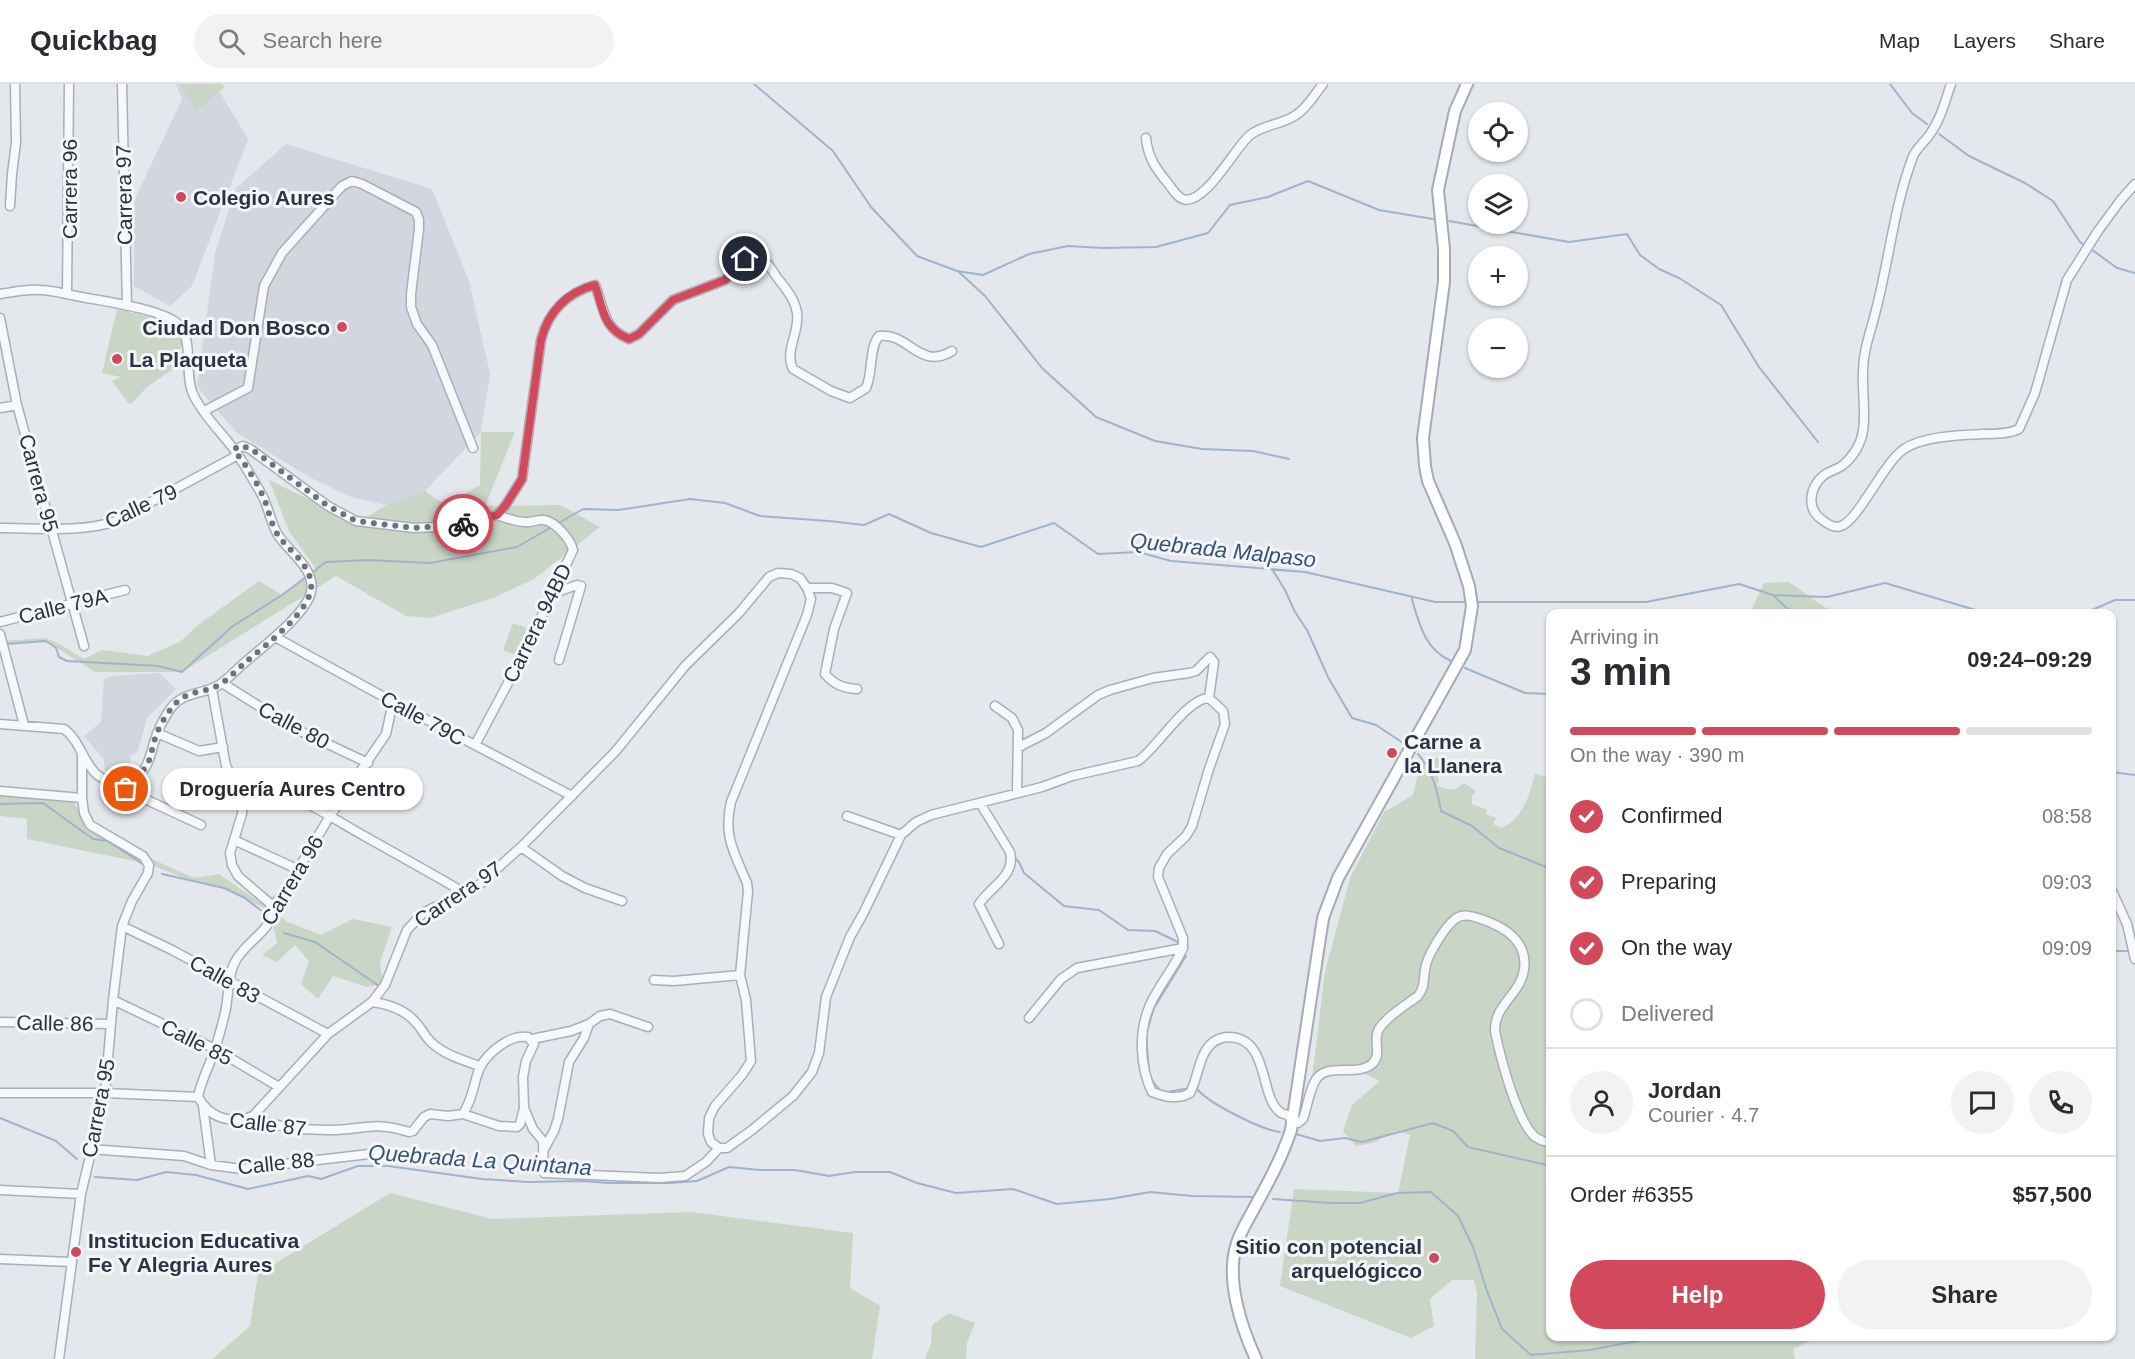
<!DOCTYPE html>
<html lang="en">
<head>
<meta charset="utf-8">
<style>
  :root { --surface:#fff; --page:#f2f2f3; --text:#2b2b33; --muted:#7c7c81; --line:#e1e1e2; --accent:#d1495b }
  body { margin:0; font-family:Helvetica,sans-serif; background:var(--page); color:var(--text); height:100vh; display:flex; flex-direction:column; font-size:22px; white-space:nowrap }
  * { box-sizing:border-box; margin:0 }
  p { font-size:20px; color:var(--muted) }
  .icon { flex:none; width:33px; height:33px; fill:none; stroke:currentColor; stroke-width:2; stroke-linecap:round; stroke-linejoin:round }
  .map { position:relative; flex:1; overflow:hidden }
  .side { position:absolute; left:1546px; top:525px; width:570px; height:732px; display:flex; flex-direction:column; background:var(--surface); border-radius:12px; box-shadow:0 2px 4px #0004 }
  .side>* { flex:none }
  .controls { position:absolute; left:1468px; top:18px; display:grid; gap:12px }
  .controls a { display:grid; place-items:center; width:60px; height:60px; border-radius:50%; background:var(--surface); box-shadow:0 2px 4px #0004; font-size:30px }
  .pin { position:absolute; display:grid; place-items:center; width:51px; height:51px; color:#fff; margin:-26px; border:3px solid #fff; border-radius:50%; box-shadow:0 2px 6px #0007 }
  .courier { position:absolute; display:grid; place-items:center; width:60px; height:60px; margin:-30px; border:4px solid #d1495b; border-radius:50%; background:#fff; color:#222; box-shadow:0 2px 8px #0007 }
  .bubble { position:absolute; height:42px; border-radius:21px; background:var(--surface); box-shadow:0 2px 4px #0004; font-size:20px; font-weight:600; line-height:42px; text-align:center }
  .overview em { font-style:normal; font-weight:600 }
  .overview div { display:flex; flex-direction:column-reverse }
  .overview { display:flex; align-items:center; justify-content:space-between; height:102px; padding:0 24px }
  h1 { font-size:39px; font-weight:600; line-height:45px }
  .bar { display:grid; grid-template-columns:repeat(4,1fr); gap:9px 6px; align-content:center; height:72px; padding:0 24px }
  .bar i { height:8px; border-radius:4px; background:var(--line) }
  .bar .current { background:var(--accent) }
  .bar p { grid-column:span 4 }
  .line { display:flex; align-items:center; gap:15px; padding:0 24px; border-top:2px solid var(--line) }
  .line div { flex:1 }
  .round { display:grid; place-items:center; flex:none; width:63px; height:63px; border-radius:32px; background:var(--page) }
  ol { padding:0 24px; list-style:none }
  li { display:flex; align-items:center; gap:18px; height:66px }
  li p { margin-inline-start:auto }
  li .icon { padding:6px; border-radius:50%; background:var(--accent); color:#fff; stroke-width:4 }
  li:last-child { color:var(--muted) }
  li i { width:33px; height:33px; border:3px solid var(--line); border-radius:50% }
  .primary-button { display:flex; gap:12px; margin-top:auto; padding:12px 24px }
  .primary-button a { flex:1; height:69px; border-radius:36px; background:var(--accent); color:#fff; font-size:24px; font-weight:600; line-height:69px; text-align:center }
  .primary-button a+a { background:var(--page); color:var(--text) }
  header { display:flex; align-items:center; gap:36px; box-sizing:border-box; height:84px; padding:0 30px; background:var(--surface); border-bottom:2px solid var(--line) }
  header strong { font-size:28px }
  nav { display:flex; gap:33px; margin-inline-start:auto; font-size:21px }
  .search { width:420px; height:54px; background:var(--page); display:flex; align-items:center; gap:15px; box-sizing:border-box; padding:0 21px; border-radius:33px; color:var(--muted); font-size:22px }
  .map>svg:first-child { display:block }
  .built { fill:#d2d6de }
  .green { fill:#c9d6c5 }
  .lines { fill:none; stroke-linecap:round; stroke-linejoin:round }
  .stream { stroke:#9fb4cc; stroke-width:2 }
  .minor-casing { stroke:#a9aeb7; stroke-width:11 }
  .major-casing { stroke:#a3abb8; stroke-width:14 }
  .minor { stroke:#f7f8fa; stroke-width:8 }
  .major { stroke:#fff; stroke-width:10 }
  .done { stroke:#6c737f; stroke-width:6; stroke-dasharray:0 10.8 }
  .route { stroke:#d1495b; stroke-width:8 }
  .poi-dot { fill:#d1495b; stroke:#f4f6f9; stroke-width:2 }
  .labels { text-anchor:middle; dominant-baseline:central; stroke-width:6; stroke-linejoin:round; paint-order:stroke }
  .street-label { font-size:21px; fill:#2b3445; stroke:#f4f6f9 }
  .poi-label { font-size:21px; font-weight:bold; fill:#2b3445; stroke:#f4f6f9; text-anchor:start }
  .water-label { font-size:22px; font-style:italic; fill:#34527a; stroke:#f4f6f9 }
</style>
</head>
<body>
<header>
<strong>Quickbag</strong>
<div class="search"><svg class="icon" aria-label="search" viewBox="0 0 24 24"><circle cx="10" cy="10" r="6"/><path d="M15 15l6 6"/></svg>Search here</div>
<nav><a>Map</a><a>Layers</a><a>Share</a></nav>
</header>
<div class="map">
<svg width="2135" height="1275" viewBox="0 0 2135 1275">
  <rect width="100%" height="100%" fill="#e4e7ec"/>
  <path class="built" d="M176 0H215L248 55 192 202 170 222 134 202V117L182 15Z
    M286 60 432 105 469 197 490 290 481 348 425 407 386 421 351 413 311 394 237 349 197 303 215 169 236 104Z
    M160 589 176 605 147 634 138 667 130 672 131 686 105 687 104 676 84 652 101 638 104 595 112 592Z"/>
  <path class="green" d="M180 0H222L225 3 196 27Z
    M117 225 157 235 177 246 182 260 173 285 147 303 130 321 112 297 121 293 102 289Z
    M481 348H515L485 422 560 421 600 443 534 495 493 514 430 534 406 532 336 492 182 588H95L46 557 0 560 3 557 45 554 56 558 84 575 102 566 148 572 181 557 198 541 259 497 282 511 316 485 289 447 269 396 358 439 386 421 425 407 445 421 480 401Z
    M1789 498 1833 529H1750L1764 499Z
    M513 539 530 545 520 573 503 566Z
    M1439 673 1448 676 1445 686 1438 685 1437 692 1439 697 1437 702C1449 706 1454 708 1464 699L1476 707 1472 712V720L1487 726 1486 730 1496 734 1493 740 1501 744C1522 736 1530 711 1535 690L1551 694V1252L1818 1253 1793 1265 1795 1275H1475L1477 1209 1474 1196H1452L1430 1215 1434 1242 1411 1254 1280 1202 1294 1105 1398 1109 1410 1051 1395 1047 1373 1059 1356 1062 1343 1047 1352 1021 1380 997 1366 990H1347L1312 995 1325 888 1350 794 1384 728 1413 711 1420 680Z
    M0 710 70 714 91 741 143 771 194 794 219 790 288 838 321 851 353 835 392 843 380 878 383 899 367 903 333 892 318 915 301 900 309 877 295 861 277 878 262 871 277 859 270 827 224 804 194 798 149 780 27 755V735L0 732Z
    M390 1109 492 1135 691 1128 853 1149 850 1204 880 1222 872 1275H212L250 1242 258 1190Z
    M949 1229 975 1239 967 1259 966 1275H925L931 1260 932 1241Z"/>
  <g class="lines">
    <path class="stream" d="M754 0 833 67 871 123 917 172 957 187 983 191 1029 170 1068 162 1103 164 1156 163 1208 149 1230 121 1268 113 1308 97 1379 126 1433 135
      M1890 0 1912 29 1927 40
      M1939 50 1969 72 2025 99 2053 117 2080 158 2086 162
      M1449 137 1569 158 1627 150 1640 171 1659 185 1679 194 1721 221 1759 283 1818 358
      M2091 165 2117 184 2135 189
      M959 188 985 212 1042 284 1096 333 1155 357 1202 365 1253 367 1289 375
      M1272 485 1285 506 1295 528 1307 546 1328 593 1352 634 1376 641 1406 661
      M1773 511 1827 513 1885 499 1989 530
      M1411 512C1419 539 1424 565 1451 577
      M1474 518H1646L1739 500 1773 511 1793 530
      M2083 530 2115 516H2135
      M6 560 46 557 56 564 59 573 67 577 158 582 182 588 233 542 282 511 326 478 368 476 430 479 517 463 583 425 619 426 690 415 725 419 760 432 829 437 864 441 889 430 931 449 981 463 1054 439 1098 470 1138 468 1171 477 1305 488 1435 518H1468
      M1465 584 1525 609 1551 610
      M1418 670C1433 687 1437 706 1441 727L1472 742 1499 764 1551 785
      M2112 688 2135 691
      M0 720 43 719 93 755 108 757 147 783
      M1015 774 1019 778 1024 789 1064 822 1099 826 1128 846 1155 847 1180 859
      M162 790 224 804 245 814 268 832
      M284 849 315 858 379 902
      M2112 867H2129
      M1149 987 1146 950 1154 924 1186 872
      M1151 995 1162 1009 1190 1004
      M1198 1006C1210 1020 1262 1046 1280 1048
      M0 1034 56 1057 77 1075
      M1296 1050 1320 1057 1345 1054 1362 1058 1433 1039 1453 1047 1468 1063 1551 1082
      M95 1093 137 1096 166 1088 196 1091 248 1105 308 1092 321 1095 358 1082H388L482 1095 528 1098 583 1097 608 1099H669L697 1097 729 1083 760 1086H795L829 1092 855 1088H890L917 1099 956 1109 1013 1105 1057 1120 1110 1115 1150 1108 1192 1112 1256 1113
      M1273 1115 1331 1119H1360L1397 1109 1431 1108 1458 1132 1473 1163 1487 1207 1502 1245 1531 1271 1590 1266 1664 1252"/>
    <defs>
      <path id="minor" d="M122 0 127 222
        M1951 0C1945 17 1941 35 1930 50 1924 59 1915 65 1912 75 1894 124 1889 176 1876 226 1871 247 1863 266 1863 288 1862 308 1866 327 1863 347 1861 360 1853 373 1843 381 1837 386 1828 387 1823 392 1810 403 1806 424 1821 435 1826 439 1835 445 1841 442 1858 437 1884 378 1904 365 1923 352 1961 351 1983 350 1995 350 2009 350 2019 345L2035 309 2067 196 2098 147 2120 117 2135 100
        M1146 54C1148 75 1157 86 1170 102 1173 106 1177 113 1183 115 1204 123 1236 62 1250 51 1264 40 1282 41 1296 31 1307 24 1315 10 1323 0
        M10 122 12 90 16 59 15 0
        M0 210C13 208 27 205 40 206 52 206 65 210 76 212 101 217 158 224 177 239 195 253 183 292 194 312 205 335 226 352 240 374 248 387 256 400 263 413 269 425 271 440 278 451 289 468 316 485 311 508 306 531 261 564 243 580 235 587 228 595 219 601 203 611 184 607 171 624 166 631 161 640 158 648 148 669 153 694 120 697 85 701 86 660 64 645L0 640
        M67 210 69 0
        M0 234 17 321 84 562
        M0 324 17 321
        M204 327 248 304 264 202 282 169 342 102 352 97 362 100 416 128 419 136V145L411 210V223L417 240 432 261 473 364
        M234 366 243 362 250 365 328 422 356 437 414 444 457 442 497 431 505 422 522 395 541 256C548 228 567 209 595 201 604 224 603 245 629 255L639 250 673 216 725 196 745 175 752 170C764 172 770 183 776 192 784 203 795 214 797 229 800 248 784 267 793 285L831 307 850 314 866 304C873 289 869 263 879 252 909 248 919 287 952 267
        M0 444C36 444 82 449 116 437L238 371
        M807 504H832L847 509 834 545 825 590C835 601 843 604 857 605
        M551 510 577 501 581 502 559 576
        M0 538 125 506
        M0 550 24 641
        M275 553 393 618 572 712
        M222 599 294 644 368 679
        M212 605 226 682 240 708 243 717 242 730 230 769 232 781 238 792 273 822
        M995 622 1012 634 1018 646 1017 709
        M157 649 199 667 223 663
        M475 661 508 599 524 575 535 546 573 466C570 455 556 438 544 436 538 435 531 439 525 438 516 438 506 434 497 431
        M1019 663 1046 649 1098 611 1110 606 1153 594 1189 589 1196 587 1210 573 1214 578 1209 614
        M122 697 132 709 201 741
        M235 698C275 695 330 733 366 753 398 771 431 789 463 808
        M0 707 82 714
        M980 719 1010 768C1016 792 991 802 979 820L999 860
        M847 732 901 751
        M234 756 297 785
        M521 763 562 792 585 804 622 817
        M2112 807 2127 840 2135 875
        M122 842 172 866 328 950
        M654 896 674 897 740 891
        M113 916 215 965 279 1003
        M372 918C389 920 407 927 418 941 423 947 426 954 432 959 445 971 463 976 479 982
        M1029 934 1061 895 1077 884 1183 864
        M0 938 111 940
        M532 955 571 947 589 940 600 932 610 930 648 943
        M0 1009H105L198 1013
        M198 1013C201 996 210 981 215 965 219 953 222 941 225 929 229 913 227 892 235 878 245 857 274 847 273 822L285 807 330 732 386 650 393 618
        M198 1013C214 1041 235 1035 263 1038 272 1039 281 1042 290 1044 302 1046 315 1045 327 1046 360 1047 374 1036 409 1048L413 1047 424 1033 430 1030 448 1032 463 1030 499 1042 517 1043 520 1040 524 1024
        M203 1022 211 1081
        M463 1030C481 1001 468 984 501 961 510 955 517 952 528 953L534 960 526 977 523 993 524 1024 533 1045 543 1057 544 1089 659 1094 685 1092 706 1078 719 1064
        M242 1036 253 1032 328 950 372 918 385 901 407 846 423 829 479 801 521 763 615 668 685 582 739 529 769 493 778 489 791 490 800 494 807 504 811 515 807 531 731 718C723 752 734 768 747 799L748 807 740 891 746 916 751 977 742 991 715 1022 709 1034 708 1050 711 1058 719 1064H727L752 1046 793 1012 812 988 819 969 826 913 850 853 863 830 901 751 916 738 931 731 1042 703 1072 692 1138 677C1157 664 1187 614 1209 614L1223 627 1225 640 1209 685 1192 742 1186 752 1167 770 1159 784 1158 793 1183 854V864C1174 884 1159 901 1150 921 1138 948 1140 983 1152 1008 1165 1013 1178 1016 1190 1009 1197 996 1198 979 1206 966 1212 957 1219 953 1229 953 1270 954 1259 1013 1280 1028 1282 1030 1286 1030 1289 1032L1292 1039H1298L1303 1035C1307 1023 1309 1010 1314 999 1324 976 1355 994 1372 980 1383 970 1372 956 1379 945 1387 932 1406 921 1418 912 1425 903 1423 897 1425 886 1426 873 1444 844 1455 835 1463 829 1472 832 1481 835 1505 843 1528 857 1524 886 1520 911 1494 921 1495 947 1500 972 1516 1034 1534 1052 1539 1056 1545 1058 1551 1059
        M90 1065 184 1072 211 1081 242 1085 369 1070H391
        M543 1067 554 1047 558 1035 569 978 584 954 589 940
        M0 1106 81 1110
        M0 1175 71 1178
        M59 1275 81 1110 105 1009 113 916 122 842 132 817 148 789 149 781 143 772 90 741 84 729 82 714V671"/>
      <path id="major" d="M1256 1275C1241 1243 1225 1194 1237 1159 1242 1144 1251 1131 1258 1117 1271 1094 1283 1071 1291 1046L1323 834 1338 794 1465 566 1472 522 1469 502 1455 459 1428 397 1425 382 1423 354 1444 198V165L1438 106 1455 27 1467 0"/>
    </defs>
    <use href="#minor" class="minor-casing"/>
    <use href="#major" class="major-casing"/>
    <use href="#minor" class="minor"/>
    <use href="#major" class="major"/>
  </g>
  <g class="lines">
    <path class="done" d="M126 705 123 697C155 686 147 675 157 649 161 639 169 626 177 618 189 606 208 609 222 599 231 593 238 584 246 578 264 562 315 525 311 499 309 479 288 466 278 451 271 441 269 427 265 417 258 399 245 380 234 366L238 362 250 364 328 422 356 437 414 444 463 440"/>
    <path class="route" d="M463 440 497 431 505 422 522 395 541 256C548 228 567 208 595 201 603 224 603 245 629 255L639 250 673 216 725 196 745 175"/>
  </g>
  <g class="poi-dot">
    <circle cx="181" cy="113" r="6"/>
    <circle cx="342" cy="243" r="6"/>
    <circle cx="117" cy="275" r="6"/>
    <circle cx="1392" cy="669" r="6"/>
    <circle cx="76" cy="1168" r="6"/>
    <circle cx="1434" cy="1174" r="6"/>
  </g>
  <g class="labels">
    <g class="street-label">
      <text transform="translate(69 105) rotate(-90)">Carrera 96</text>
      <text transform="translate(124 111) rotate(-91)">Carrera 97</text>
      <text transform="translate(39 399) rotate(75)">Carrera 95</text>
      <text transform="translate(141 422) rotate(-25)">Calle 79</text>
      <text transform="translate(63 522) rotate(-14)">Calle 79A</text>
      <text transform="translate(537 539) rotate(-64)">Carrera 94BD</text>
      <text transform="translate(423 634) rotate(28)">Calle 79C</text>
      <text transform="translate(294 641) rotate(28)">Calle 80</text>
      <text transform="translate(292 796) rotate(-59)">Carrera 96</text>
      <text transform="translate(458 810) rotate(-34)">Carrera 97</text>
      <text transform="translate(225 895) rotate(29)">Calle 83</text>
      <text transform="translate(55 939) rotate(1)">Calle 86</text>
      <text transform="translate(197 958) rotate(27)">Calle 85</text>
      <text transform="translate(98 1024) rotate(-79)">Carrera 95</text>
      <text transform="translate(268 1040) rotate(7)">Calle 87</text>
      <text transform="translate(276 1079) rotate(-6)">Calle 88</text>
    </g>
    <g class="poi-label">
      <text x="193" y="113">Colegio Aures</text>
      <text x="330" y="243" text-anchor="end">Ciudad Don Bosco</text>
      <text x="129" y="275">La Plaqueta</text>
      <text x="1404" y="657">Carne a<tspan x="1404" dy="24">la Llanera</tspan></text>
      <text x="88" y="1156">Institucion Educativa<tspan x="88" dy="24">Fe Y Alegria Aures</tspan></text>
      <text x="1422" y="1162" text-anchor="end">Sitio con potencial<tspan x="1422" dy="24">arquelógicco</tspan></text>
    </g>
    <g class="water-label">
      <text transform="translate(1223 466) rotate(6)">Quebrada Malpaso</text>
      <text transform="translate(480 1076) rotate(4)">Quebrada La Quintana</text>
    </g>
  </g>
</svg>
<div class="controls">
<a><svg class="icon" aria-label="locate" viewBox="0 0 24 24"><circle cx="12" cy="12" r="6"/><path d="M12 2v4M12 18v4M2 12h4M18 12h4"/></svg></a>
<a><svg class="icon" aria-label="layers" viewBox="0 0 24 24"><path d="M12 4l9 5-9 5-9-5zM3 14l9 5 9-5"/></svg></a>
<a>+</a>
<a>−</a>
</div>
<div class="pin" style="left:126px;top:705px;background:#ea580c"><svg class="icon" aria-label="bag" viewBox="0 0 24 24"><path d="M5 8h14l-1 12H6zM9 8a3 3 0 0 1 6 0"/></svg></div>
<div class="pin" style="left:745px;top:175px;background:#1f2937"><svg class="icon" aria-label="home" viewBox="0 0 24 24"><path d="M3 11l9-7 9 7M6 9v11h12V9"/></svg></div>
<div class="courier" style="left:463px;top:440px"><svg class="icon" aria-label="bike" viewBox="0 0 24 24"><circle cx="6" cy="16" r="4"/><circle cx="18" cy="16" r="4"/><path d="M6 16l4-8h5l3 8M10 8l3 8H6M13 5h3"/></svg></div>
<div class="bubble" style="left:162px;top:684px;width:261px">Droguería Aures Centro</div>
<section class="side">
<div class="overview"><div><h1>3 min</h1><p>Arriving in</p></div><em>09:24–09:29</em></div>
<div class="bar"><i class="current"></i><i class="current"></i><i class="current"></i><i></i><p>On the way · 390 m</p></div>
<ol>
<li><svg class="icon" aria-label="check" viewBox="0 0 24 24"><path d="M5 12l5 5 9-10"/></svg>Confirmed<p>08:58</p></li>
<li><svg class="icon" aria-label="check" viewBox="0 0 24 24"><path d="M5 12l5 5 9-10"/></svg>Preparing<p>09:03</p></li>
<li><svg class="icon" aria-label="check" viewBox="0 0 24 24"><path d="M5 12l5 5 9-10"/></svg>On the way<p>09:09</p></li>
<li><i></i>Delivered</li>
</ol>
<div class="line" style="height:108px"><a class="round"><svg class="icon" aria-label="person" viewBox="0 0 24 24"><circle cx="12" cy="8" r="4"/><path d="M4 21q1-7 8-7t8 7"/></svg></a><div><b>Jordan</b><p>Courier · 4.7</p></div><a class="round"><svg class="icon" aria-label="chat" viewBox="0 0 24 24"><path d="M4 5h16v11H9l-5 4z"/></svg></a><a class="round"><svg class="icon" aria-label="phone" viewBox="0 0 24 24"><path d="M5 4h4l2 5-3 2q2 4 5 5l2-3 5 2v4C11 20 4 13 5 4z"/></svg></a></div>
<div class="line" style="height:78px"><div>Order #6355</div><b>$57,500</b></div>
<div class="primary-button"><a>Help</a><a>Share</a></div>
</section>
</div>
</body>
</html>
